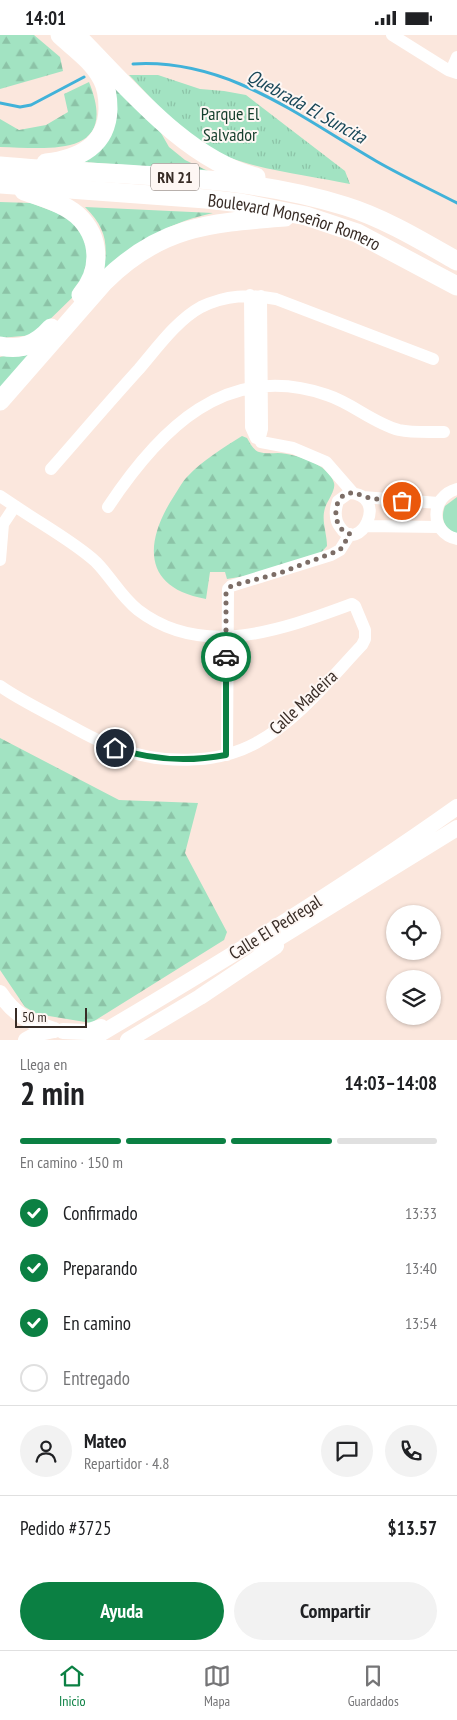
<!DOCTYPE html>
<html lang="es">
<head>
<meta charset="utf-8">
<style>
  :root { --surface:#fff; --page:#f2f2f2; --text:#202124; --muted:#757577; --line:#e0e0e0; --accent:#0b8043 }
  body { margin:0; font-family:"PT Sans Narrow",sans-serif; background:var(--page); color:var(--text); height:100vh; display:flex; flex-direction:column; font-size:19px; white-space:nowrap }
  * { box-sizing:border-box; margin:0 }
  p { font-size:16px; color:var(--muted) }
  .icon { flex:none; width:28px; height:28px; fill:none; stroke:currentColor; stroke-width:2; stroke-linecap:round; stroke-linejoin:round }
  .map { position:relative; height:1005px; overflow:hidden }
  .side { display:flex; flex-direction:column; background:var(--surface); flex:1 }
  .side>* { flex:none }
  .buttons { position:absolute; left:386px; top:870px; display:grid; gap:10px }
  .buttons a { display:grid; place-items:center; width:55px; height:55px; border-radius:50%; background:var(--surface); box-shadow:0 1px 4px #0004; font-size:25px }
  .scale { position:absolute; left:15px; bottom:12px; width:72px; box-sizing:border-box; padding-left:5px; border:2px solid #382c26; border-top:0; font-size:14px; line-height:18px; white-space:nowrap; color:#382c26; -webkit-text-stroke:4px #fef7f4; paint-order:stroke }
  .pin { position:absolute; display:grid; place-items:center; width:42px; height:42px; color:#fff; margin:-21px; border:2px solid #fff; border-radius:50%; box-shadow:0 1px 5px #0007 }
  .courier { position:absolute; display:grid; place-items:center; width:50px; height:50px; margin:-25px; border:4px solid #0b8043; border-radius:50%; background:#fff; color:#222; box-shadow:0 1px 6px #0007 }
  .headline em { font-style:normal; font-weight:700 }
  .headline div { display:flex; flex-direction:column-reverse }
  .headline { display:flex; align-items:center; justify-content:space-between; height:85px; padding:0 20px }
  h1 { font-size:32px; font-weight:700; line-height:38px }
  .bar { display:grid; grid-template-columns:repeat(4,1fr); gap:8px 5px; align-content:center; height:60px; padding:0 20px }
  .bar i { height:6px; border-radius:4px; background:var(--line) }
  .bar .selected { background:var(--accent) }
  .bar p { grid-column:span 4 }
  .line { display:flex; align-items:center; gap:12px; padding:0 20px; border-top:1px solid var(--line) }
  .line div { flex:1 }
  .round { display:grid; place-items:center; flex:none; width:52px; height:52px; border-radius:26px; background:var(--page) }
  ol { padding:0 20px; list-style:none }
  li { display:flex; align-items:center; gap:15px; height:55px }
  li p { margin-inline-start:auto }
  li .icon { padding:5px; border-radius:50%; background:var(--accent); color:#fff; stroke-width:4 }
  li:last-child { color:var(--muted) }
  li i { width:28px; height:28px; border:2px solid var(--line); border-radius:50% }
  .cta { display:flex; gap:10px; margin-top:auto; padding:10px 20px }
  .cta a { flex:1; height:58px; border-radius:30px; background:var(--accent); color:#fff; font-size:20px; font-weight:700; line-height:58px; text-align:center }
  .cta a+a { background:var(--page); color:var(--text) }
  .status { display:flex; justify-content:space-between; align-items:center; height:35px; padding:0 25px; background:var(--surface); direction:ltr }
  .status svg { height:14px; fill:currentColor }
  .tab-bar { display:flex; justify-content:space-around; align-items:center; height:70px; border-top:1px solid var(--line); background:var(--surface); font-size:14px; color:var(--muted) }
  .tab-bar a { display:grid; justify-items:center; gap:2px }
  .tab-bar .selected { color:var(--accent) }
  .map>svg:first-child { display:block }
  .green { fill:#a2e3c2 }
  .forest { fill:url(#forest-firs) }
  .park { fill:url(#park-tufts) }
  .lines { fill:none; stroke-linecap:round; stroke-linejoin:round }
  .stream { stroke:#41b2d9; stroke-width:3 }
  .minor { stroke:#fff; stroke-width:12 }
  .major { stroke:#fff; stroke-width:16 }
  .highway { stroke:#fff; stroke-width:19 }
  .done { stroke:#7c6d66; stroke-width:5; stroke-dasharray:0 9 }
  .route { stroke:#0b8043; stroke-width:6 }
  .labels { text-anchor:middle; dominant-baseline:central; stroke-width:4; stroke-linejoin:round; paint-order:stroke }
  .shield { fill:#fef7f4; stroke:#736964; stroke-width:1 }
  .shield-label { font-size:16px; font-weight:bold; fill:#382c26 }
  .park-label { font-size:18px; fill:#143e2c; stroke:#fef7f4 }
  .street-label { font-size:18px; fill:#382c26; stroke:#fef7f4 }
  .water-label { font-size:19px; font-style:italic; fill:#194859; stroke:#fef7f4 }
</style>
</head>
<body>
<div class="status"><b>14:01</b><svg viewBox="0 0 49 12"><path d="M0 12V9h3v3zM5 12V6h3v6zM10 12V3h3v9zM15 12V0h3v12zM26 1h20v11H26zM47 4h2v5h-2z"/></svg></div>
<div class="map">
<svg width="457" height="1005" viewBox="0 0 457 1005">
  <defs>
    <pattern id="forest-firs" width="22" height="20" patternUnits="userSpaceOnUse" patternTransform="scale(1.25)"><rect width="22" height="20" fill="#a2e3c2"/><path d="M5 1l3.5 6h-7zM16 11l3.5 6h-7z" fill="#8cc3a7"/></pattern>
    <pattern id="park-tufts" width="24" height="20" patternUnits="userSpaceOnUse" patternTransform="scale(1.25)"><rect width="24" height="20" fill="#a2e3c2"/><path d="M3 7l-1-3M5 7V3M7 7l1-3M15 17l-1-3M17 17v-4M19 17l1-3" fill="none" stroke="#8cc3a7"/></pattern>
  </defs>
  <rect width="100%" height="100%" fill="#fbe7dd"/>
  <path class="green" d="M457 462V499C444 494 440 483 445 471Z"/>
  <path class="forest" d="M0 0H34L60 22 63 36 0 54Z
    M116 46 153 84 169 112 185 125 208 136 83 127Z
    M89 47C120 124 49 113 0 112V84L19 95 46 90 68 77 64 59Z
    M0 167 31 168 73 184 92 218 81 254 34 300 0 303Z
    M85 172 213 178C163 189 140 207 103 241 108 211 108 195 85 172Z
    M40 313 0 360V322Z
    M242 401 247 403C250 408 253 415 259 417 265 419 272 418 278 418 296 419 329 429 334 448 336 455 327 466 325 473 321 486 327 498 327 511L320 519 258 539 227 544 225 537H210L206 564C142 553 144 507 174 461 178 455 182 447 187 442 203 425 223 413 242 401Z
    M0 703 119 765 198 768 185 818 227 897 224 905 91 988 37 979 25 972 0 935Z"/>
  <path class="park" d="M129 40H158L200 54 224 56 246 60 345 136 350 149C308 140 245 134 208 113 181 99 151 62 129 40Z"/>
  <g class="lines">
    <path class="stream" d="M133 29C227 23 300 82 376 126 402 141 430 154 457 168
      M0 68 20 72 31 70 84 42"/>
    <path class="minor" d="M392 0 448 35 457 38
      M451 36 457 22
      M250 260 251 392 256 403
      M260 402 262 394 261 261
      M261 407 293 413 326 427 353 458
      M51 434C80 401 109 367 139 334 157 313 177 285 201 272 226 260 249 259 276 264L433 324
      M457 454C430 461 429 498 457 504
      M349 458C391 460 359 521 340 492 334 484 335 475 338 466Z
      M0 461 15 471
      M363 462 438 468
      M108 472C159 395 226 325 327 360 352 368 373 388 399 395 413 398 429 397 444 397
      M366 491 439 492
      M0 525 3 489 15 471C38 487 76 508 96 527 111 542 121 562 138 575 203 625 284 594 352 569L355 571 365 595V604L362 610C329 645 298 685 256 708 216 730 160 729 117 713 95 706 75 693 56 683 37 673 17 663 0 651
      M227 720 228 554 231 551 331 520 340 515 350 499"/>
    <path class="major" d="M261 914 457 793
      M0 958C14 980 30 987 54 995
      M63 996 86 997 101 992
      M26 1005 39 998 54 995
      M90 1005C215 931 339 856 457 772
      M128 1005 200 962 276 911"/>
    <g class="highway">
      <path d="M76 0C126 50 186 125 256 142"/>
      <path d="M46 128C80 124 107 110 108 74 108 63 107 53 102 44 93 26 74 13 60 0"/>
      <path d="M0 131C116 142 233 136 345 171 384 183 422 206 457 226"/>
      <path id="s1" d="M0 149 206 164 241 168 306 181 357 198 457 251"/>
      <path d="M24 156C42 162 63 168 77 180 101 202 102 236 81 260"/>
      <path d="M0 311C21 316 37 309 51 293"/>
      <path d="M0 366 104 247C160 191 209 188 285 182"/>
    </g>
  </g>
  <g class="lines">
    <path class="done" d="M226 622V558L231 551 280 538 340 515 350 499C331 495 331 459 351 458 357 457 360 461 366 462 378 465 390 465 402 466"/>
    <path class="route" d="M115 713C151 725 189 727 226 720V622"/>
  </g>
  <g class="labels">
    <rect class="shield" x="151" y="128.5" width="48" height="27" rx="4"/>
    <g class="shield-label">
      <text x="175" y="142">RN 21</text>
    </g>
    <g class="park-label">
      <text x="230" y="78">Parque El<tspan x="230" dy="21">Salvador</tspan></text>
    </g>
    <g class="street-label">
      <text stroke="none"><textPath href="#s1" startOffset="298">Boulevard Monseñor Romero</textPath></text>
      <text transform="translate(303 667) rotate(-43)">Calle Madeira</text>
      <text transform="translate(275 892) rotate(-32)">Calle El Pedregal</text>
    </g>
    <g class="water-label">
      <text transform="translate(307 71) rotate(29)">Quebrada El Suncita</text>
    </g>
  </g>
</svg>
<div class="buttons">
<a><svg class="icon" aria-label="locate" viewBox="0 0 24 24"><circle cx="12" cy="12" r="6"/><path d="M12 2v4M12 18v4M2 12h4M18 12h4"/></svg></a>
<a><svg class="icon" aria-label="layers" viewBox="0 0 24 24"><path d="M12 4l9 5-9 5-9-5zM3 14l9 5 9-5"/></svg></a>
</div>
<div class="scale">50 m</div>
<div class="pin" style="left:402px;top:466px;background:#ea580c"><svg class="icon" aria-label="bag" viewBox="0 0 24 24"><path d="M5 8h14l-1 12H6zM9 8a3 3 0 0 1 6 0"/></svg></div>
<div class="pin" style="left:115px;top:713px;background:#1f2937"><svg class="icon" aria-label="home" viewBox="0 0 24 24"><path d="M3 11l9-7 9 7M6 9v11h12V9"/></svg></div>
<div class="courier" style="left:226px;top:622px"><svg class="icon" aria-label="car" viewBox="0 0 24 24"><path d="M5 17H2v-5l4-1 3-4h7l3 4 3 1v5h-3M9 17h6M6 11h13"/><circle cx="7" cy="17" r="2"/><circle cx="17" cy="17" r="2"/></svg></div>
</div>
<section class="side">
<div class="headline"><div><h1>2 min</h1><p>Llega en</p></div><em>14:03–14:08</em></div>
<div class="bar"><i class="selected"></i><i class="selected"></i><i class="selected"></i><i></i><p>En camino · 150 m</p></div>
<ol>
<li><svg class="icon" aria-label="check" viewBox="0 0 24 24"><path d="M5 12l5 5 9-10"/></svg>Confirmado<p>13:33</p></li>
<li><svg class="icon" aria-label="check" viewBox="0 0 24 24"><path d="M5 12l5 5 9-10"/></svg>Preparando<p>13:40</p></li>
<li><svg class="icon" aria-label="check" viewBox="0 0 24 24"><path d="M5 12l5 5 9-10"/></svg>En camino<p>13:54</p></li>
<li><i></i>Entregado</li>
</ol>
<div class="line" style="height:90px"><a class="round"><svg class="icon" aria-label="person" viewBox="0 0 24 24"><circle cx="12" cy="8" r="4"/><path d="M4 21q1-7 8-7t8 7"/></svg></a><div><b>Mateo</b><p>Repartidor · 4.8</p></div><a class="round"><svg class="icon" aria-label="chat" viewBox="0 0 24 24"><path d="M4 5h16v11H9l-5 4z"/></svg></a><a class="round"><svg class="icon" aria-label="phone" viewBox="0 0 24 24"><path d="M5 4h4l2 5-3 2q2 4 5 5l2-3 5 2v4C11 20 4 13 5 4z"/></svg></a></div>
<div class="line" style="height:65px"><div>Pedido #3725</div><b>$13.57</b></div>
<div class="cta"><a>Ayuda</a><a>Compartir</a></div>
</section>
<nav class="tab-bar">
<a class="selected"><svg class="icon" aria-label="home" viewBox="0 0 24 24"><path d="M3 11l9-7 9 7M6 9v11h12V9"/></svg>Inicio</a>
<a><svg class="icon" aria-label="map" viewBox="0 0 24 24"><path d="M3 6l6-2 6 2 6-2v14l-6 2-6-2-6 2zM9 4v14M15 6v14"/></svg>Mapa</a>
<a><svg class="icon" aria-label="saved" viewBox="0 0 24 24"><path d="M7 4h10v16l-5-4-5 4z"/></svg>Guardados</a>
</nav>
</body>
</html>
